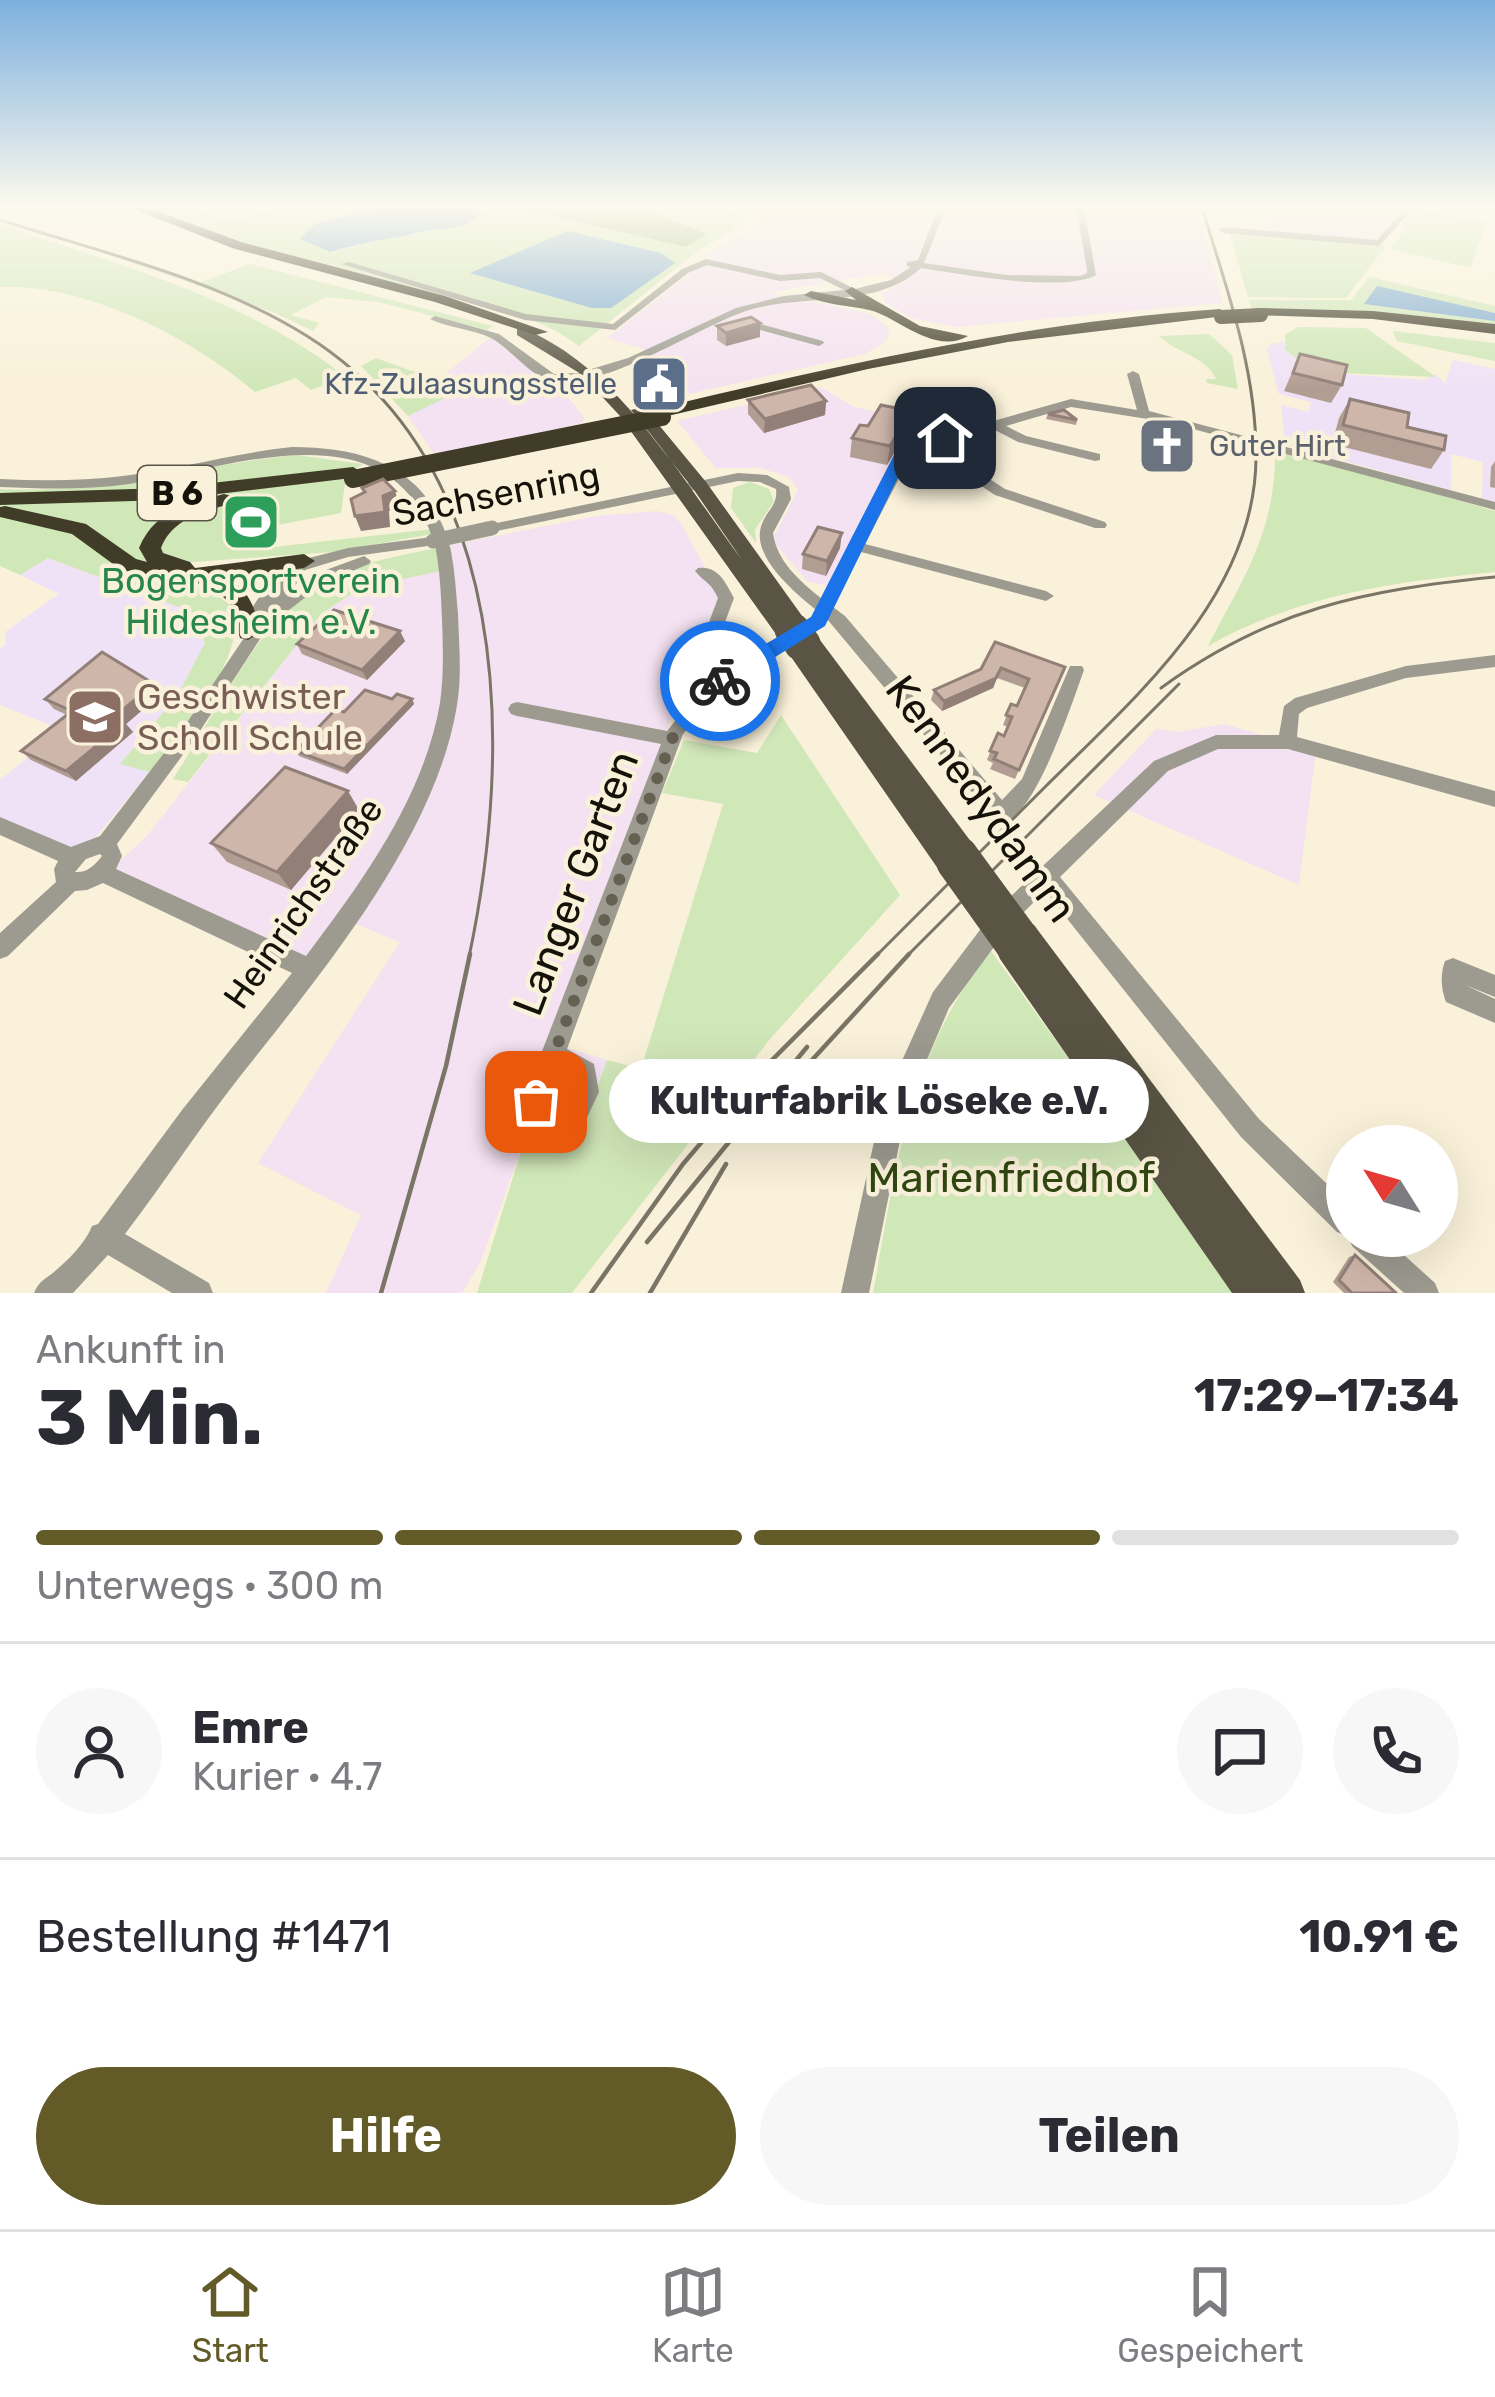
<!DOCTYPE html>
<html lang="de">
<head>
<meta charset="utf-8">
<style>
  :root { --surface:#fff; --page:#f7f7f7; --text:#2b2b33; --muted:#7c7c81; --line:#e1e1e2; --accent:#625a27 }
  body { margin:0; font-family:Rubik,sans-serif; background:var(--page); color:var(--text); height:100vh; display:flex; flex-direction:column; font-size:45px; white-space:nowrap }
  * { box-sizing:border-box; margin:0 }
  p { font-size:39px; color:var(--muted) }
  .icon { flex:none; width:66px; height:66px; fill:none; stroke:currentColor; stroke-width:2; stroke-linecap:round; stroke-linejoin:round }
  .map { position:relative; height:1293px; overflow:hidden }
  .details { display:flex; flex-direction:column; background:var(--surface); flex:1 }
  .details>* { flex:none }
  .needle { width:78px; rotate:307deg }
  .tools { position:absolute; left:1326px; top:1125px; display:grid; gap:24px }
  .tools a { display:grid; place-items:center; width:132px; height:132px; border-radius:50%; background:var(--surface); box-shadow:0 12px 48px #0002; font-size:60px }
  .pin { position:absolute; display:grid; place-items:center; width:102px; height:102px; color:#fff; margin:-51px; border-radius:24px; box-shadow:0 6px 18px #0006 }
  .courier { position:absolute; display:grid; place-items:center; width:120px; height:120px; margin:-60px; border:9px solid #1a73e8; border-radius:50%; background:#fff; color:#222; box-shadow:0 3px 15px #0007 }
  .bubble { position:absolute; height:84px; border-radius:42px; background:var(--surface); box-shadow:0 12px 48px #0002; font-size:39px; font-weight:700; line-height:84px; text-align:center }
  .headline em { font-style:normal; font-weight:700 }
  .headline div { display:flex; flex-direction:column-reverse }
  .headline { display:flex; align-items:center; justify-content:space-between; height:204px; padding:0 36px }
  h1 { font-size:78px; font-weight:700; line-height:90px }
  .bar { display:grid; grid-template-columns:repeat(4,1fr); gap:18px 12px; align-content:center; height:144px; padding:0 36px }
  .bar i { height:15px; border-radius:9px; background:var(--line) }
  .bar .active { background:var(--accent) }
  .bar p { grid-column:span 4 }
  .line { display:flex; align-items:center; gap:30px; padding:0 36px; border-top:3px solid var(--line) }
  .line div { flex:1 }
  .round { display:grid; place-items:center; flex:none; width:126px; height:126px; border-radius:63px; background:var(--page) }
  .primary-button { display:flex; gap:24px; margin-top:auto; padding:24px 36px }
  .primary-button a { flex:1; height:138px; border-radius:72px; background:var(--accent); color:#fff; font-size:48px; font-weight:700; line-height:138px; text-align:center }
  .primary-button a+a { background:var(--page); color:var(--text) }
  .dock { display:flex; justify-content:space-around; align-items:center; height:168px; border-top:3px solid var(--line); background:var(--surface); font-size:33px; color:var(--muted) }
  .dock a { display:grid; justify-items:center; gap:6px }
  .dock .active { color:var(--accent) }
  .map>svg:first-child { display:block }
  .commercial { fill:#f4e1f1 }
  .education { fill:#efe2f6 }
  .green { fill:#d0e7b8 }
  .forest { fill:#a1b987 }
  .water { fill:#7dabd0 }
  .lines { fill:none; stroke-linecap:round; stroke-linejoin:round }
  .minor { fill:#9d9b90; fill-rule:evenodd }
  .major { fill:#595443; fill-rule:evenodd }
  .highway { fill:#413c28; fill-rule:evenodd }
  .rail-far1 { stroke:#7a7566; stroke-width:3 }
  .rail { stroke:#7a7566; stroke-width:4.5 }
  .minor-bridge { stroke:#9d9b90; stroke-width:15 }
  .major-bridge-far1 { stroke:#595443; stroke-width:20 }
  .major-bridge { stroke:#595443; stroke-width:26 }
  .highway-bridge-far1 { stroke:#413c28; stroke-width:14 }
  .highway-bridge { stroke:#413c28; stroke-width:18 }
  .wall { fill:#b29d93 }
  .shaded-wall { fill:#917f78 }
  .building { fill:#cfb6ab; stroke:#917f78; stroke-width:3 }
  .route { fill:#1a73e8 }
  .done { stroke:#656052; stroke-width:12; stroke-dasharray:0 21.6 }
  .labels { text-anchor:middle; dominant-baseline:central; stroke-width:9; stroke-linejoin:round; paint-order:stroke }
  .far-service-label { font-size:30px; fill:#4e5e75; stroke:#f9f1d9; text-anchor:end }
  .far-worship-label { font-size:30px; fill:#5b616d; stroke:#f9f1d9; text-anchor:start }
  .shield { fill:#f9f1d9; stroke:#595548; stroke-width:3 }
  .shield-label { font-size:33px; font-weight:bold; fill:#15120a }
  .street-label { font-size:36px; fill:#15120a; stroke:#f9f1d9 }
  .leisure-label { font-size:36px; fill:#27864d; stroke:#f9f1d9 }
  .education-label { font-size:36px; fill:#785e54; stroke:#f9f1d9; text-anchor:start }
  .near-street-label { font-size:42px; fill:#15120a; stroke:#f9f1d9 }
  .near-park-label { font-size:42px; fill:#314711; stroke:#f9f1d9 }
</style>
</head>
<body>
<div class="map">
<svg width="1495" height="1293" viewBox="0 0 1495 1293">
  <rect width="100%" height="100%" fill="#f9f1d9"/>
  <path class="commercial" d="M730 208H1197L1223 303 956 327 911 318 887 304 881 294 904 282 883 273 772 292 789 303 811 301 871 314 888 327 889 333 886 341 865 354 653 402 631 376 633 367 655 353 607 338 711 257 704 254 762 221Z
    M491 337 547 381 557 383 585 419 581 424 435 455 408 416 447 395 427 389Z
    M821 387 854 407 915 420 828 586 807 581 772 540 798 490 789 477 761 468H716L677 421Z
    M658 511 674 516 682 525 721 597 667 729 560 1046 607 1060 577 1145 528 1130 481 1261 462 1293H326L361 1215 258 1163 400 942 346 920 313 966 110 870 146 837 322 613 361 588 449 569 446 546 596 516Z
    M1224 724 1316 751 1299 885 1094 795 1156 729 1178 732Z"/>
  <path class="education" d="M1269 208H1369L1397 214 1376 239 1364 241 1266 232Z
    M1284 342 1285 350 1315 372 1425 380 1435 374 1445 383 1453 360 1495 369V502L1482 498 1483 462 1451 454V490L1285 445 1281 405 1308 412 1311 402 1279 394 1267 350 1270 344Z
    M48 558 179 607 198 623 205 643 177 696 121 763 150 772 90 844 72 852 0 819V780L62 730 0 705V649L6 644 5 632 59 594 20 575Z"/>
  <path class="green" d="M150 208H196L218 218H240L282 208H728L746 221 695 253 579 346C520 302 438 296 369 279 294 260 220 239 150 208Z
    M1414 208 1486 222 1471 268 1391 249 1408 226 1403 223Z
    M0 216 199 283 250 264 493 326 487 330 378 302 326 297 291 315 319 323 313 331 275 313Z
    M0 224C120 266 244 297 346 377L311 390 296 378 255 392C192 338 85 283 0 287Z
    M1229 231 1386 246 1346 298 1248 297Z
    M1369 277 1495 306V328L1252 309 1249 300H1351Z
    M1298 327 1366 328 1436 377 1315 372 1285 350V335Z
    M1393 331 1495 343V361L1397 341Z
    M1209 334 1232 355 1238 389 1207 383 1206 379H1216C1206 356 1176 353 1159 336Z
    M376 358 436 380 428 390 449 396 408 416 361 366Z
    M1275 448 1495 511V572C1392 582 1299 595 1208 646 1244 577 1277 529 1275 448Z
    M296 455 363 464 346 476 341 513 277 525 274 547 433 529 432 534 332 552 178 563 160 582C192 585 212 588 236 610 241 669 182 726 150 772L120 764 177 696 205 643 198 623 179 607 48 558 20 575 0 566V489C101 494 196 465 296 455Z
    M750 482 769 489 774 501 755 530 756 543 731 508 733 488Z
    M446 546 450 569 361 588 322 613 188 782 173 779C209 724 261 620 314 586 353 562 402 556 446 546Z
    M781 715 900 895 770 1039 572 1293H477L528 1129 577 1144 607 1060 641 1069 723 804 662 793 684 740 757 753Z
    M991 951 1239 1293H873C896 1170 908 1052 991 951Z"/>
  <path class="forest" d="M519 208H639L707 234 686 247Z"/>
  <path class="water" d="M376 208H475L483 213C455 235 449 225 421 232 390 239 361 242 330 252L300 239 315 224Z
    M567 231 661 253 675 263 611 308H592L470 273Z
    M1377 286 1495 313V321L1364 304Z"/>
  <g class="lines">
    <path class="minor" d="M938 208H946L924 263 1007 275 1080 276 1087 273V269L1076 208H1084L1096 275C1064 293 960 274 921 268 875 311 798 292 743 312 693 330 602 391 552 381 532 378 510 348 491 338 473 329 448 328 430 319L435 316 499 334 554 374 578 373 628 358 736 308 784 296 844 290 820 278 780 281 707 265 688 273 615 330 525 320 341 264 349 262 526 314 613 324 682 269 706 259 780 275 821 272 855 289 891 280 911 267 907 266V262L918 260Z
      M1405 208H1414L1379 246 1223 233 1219 230 1223 227 1377 240Z
      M742 319 823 341 824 343 819 346 738 324 737 322Z
      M1133 371 1139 374 1149 411 1495 502V510L1167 422 1071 407 1006 426 1026 436 1100 454V460L1095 461 1018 442 993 429 912 453 910 458 982 474 1005 489 1105 522 1107 525 1105 528H1095L995 495 972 480 906 465 865 544 1046 591 1054 596 1046 601 861 552 833 607 845 616 1002 800 1022 779 1070 666H1082L1084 670C1073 700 1036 815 1004 822 1001 822 998 821 995 820L827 619 824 625 722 688 683 734 567 1049 594 1064 599 1092 582 1128C559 1137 533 1126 522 1103L661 744 517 716 511 714 508 709 511 704 517 702 667 731 693 699 686 684 718 598C710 581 705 583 695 571L698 568C718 565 726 583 734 598L725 622 748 645 763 646 812 617 816 610C795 593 749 555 762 524 767 510 778 505 776 489L760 482 738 481 492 532 485 528 487 525 738 473 767 475 789 487 791 499 773 533C777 562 800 581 822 599L894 462 893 459 902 447 1071 399 1137 410 1127 374ZM720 636 737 654 747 656 710 678 704 685ZM559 1071 573 1080 574 1090 566 1106 557 1105 549 1098Z
      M292 447C368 447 431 469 451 551 455 572 456 593 458 614 459 645 462 675 457 705 436 838 319 976 238 1079 198 1130 164 1183 125 1234L209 1283 213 1293H172L108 1255 73 1293H34C39 1281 44 1280 54 1272 68 1260 85 1244 92 1226L98 1224 182 1110 292 973 103 883 87 890 75 891 8 956 0 959V933L56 882 54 869 58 861 0 835V817L71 847 100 836 184 727 246 635 240 630C257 595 272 578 304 556L309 558 348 548 432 537C387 404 227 469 129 484 87 490 43 489 0 487V479C41 481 82 481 123 476 180 469 235 453 292 447ZM435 545C440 570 441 594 442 619 443 647 444 675 440 703 424 797 362 882 306 956L116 869 122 856 117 844 196 737 279 610H289L325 582 369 564 371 561 364 556 315 574 291 592 305 570 348 557ZM100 854 102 856C94 866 87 873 75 872L86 859Z
      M1495 655V667L1406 678 1307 708 1299 714 1297 737 1495 791V807L1288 749H1218L1168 771 1060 877 1259 1119 1347 1203V1236L1337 1232 1241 1137 1045 891 1008 928 949 1008 907 1106 869 1293H841L882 1105 933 992 992 914 1154 761 1216 735H1279L1284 706 1295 698 1406 666Z
      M1453 958 1495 975V997L1465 985 1495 999V1023L1446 1002C1441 990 1440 974 1445 961Z
      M1348 1236H1383L1435 1283 1439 1293H1404L1352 1246Z"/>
    <path class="major" d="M522 328C620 368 681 478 742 560L694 490 631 410 644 407 706 482 805 620 808 625 805 630 795 631 792 637H778L620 416 581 374 517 335V329Z
      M810 634 817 636 972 843 976 851 972 859 962 862 959 873 950 877 941 873 789 654 785 649 789 644 801 643 803 636Z
      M1024 921 1034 925 1300 1280 1305 1293H1232L1000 959 996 949 1000 939 1011 936 1014 925Z"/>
    <path class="highway" d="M131 208H148L241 242 445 296 548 332 535 335 435 302 232 248Z
      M852 287 920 326 968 336C934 356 895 315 869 310 848 305 823 305 804 295L811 291 856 300 845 291Z
      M1258 308 1373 311 1495 324V334L1373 319 1253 315V309Z
      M1220 309 1227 313 1225 316 1008 342 868 369 659 418 650 413 659 408C845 364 1029 322 1220 309Z
      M353 467 363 473 360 477 167 500 0 505V493L167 488Z
      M224 494 231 496V504C203 511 172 519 161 548L163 553 190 562 195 568 304 554 315 561 304 568 228 578C249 590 256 609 260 632L248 640 240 638 230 603 215 590 195 582 154 579 120 569 72 534 0 517V507L5 506 86 524 136 559 147 562 139 548C154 511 188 503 224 494Z"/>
    <path class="rail-far1" d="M0 220C103 253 214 278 307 336 512 465 514 745 469 957
      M1161 688C1270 609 1364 590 1495 577
      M875 957C931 901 987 845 1043 789 1134 698 1255 597 1256 458 1257 372 1227 289 1202 208
      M906 957 1179 684"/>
    <path class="rail" d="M802 1071 909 954
      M647 1242 807 1047
      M381 1293 446 1066 470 954
      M591 1293 683 1164 769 1063 878 954
      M650 1293 726 1164"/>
    <path class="minor-bridge" d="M433 541 492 528"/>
    <path class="major-bridge-far1" d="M798 625 810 641
      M785 632 796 649"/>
    <path class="major-bridge" d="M963 851 1024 934
      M950 865 1010 949"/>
    <path class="highway-bridge-far1" d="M1221 317 1261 315"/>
    <path class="highway-bridge" d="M353 479 662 417"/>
  </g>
  <path class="wall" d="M717 326 760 337 726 346 717 340Z
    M1300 354 1342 385 1331 403 1284 391Z
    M1350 399 1407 427 1444 450 1431 469 1332 444 1339 418Z
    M748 400 826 401 825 415 764 433 748 414Z
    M1048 414 1077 420 1076 425 1046 419Z
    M908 430 887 465 850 457 852 438Z
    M1152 438 1189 441 1183 455 1146 452Z
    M1495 461V488L1490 487 1491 467Z
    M840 548 826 576 802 569 803 554Z
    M405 641 367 680 302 654 297 644Z
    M1065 667 1015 779 990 769 993 763 987 760 998 733 1004 736 1008 727 1003 725 1011 704 1017 706 1025 688 997 678 993 688 942 711 931 700 934 690 981 669Z
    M154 684 161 694 126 724 133 732 76 781 31 760 21 751 67 715 54 709 45 699Z
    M392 699H412L414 704 347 774 299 756 296 751 344 712Z
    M359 810 291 890 227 862 211 843Z
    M1355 1255 1396 1293H1344L1333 1282 1349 1257Z"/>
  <path class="shaded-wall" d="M760 323V337L726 346V333Z
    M826 401 825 415 764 433 765 419Z
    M911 411 908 430 887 465 890 446Z
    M395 491 400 506 389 511 390 527 361 531 355 516 383 496Z
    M842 533 840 548 826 576 827 561Z
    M400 631 405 641 367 680 362 670Z
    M1001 668 993 688 942 711 944 701Z
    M154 684 161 694 126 724 133 732 76 781 66 771 113 718Z
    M412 699 414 704 347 774 344 769Z
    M348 791 359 810 291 890 277 872Z"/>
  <path class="building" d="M751 317 760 323 726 333 717 326Z
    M1300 354 1347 365 1342 385 1293 373Z
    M811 385 826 401 765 419 748 400Z
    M1350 399 1409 413 1407 427 1446 436 1444 450 1343 425Z
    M881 405 911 411 890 446 852 438 860 425 868 426Z
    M1064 410 1077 420 1048 414Z
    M1159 423 1193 426 1189 441 1152 438Z
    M383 479 395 491 383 496 385 512 355 516 351 499 365 492 362 488Z
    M818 527 842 533 827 561 803 554Z
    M334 610 400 631 362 670 297 644Z
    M995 642 1065 667 1019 770 994 759 997 753 990 751 998 733 1004 736 1012 717 1006 715 1011 704 1017 706 1029 679 1001 668 996 678 944 701 934 690 981 669Z
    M102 652 154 684 113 718 125 722 66 771 21 751 72 711 45 699Z
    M365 690 392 699 397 694 412 699 344 769 296 751 336 709 344 712Z
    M285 767 348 791 277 872 211 843Z
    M1355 1255 1396 1293H1352L1339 1280Z"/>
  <linearGradient id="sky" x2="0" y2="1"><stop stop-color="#7db0de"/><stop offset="0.53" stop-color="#fcf9ee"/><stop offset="1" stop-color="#fcf9ee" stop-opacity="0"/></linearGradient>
  <rect width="1495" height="389" fill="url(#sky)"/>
  <path class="route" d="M945 433 951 441 919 450 906 461 825 626 727 687H712V676L811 617 894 455 908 444Z"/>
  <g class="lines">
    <path class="done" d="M536 1102 672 739 689 711 720 681"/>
  </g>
  <defs>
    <symbol id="civic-square" viewBox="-11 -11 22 22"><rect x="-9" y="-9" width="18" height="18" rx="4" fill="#5c6f8a" stroke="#f9f1d9"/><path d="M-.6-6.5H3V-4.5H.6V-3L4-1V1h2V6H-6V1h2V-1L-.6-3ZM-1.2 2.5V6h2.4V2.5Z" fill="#fff"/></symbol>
    <symbol id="church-square" viewBox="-11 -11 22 22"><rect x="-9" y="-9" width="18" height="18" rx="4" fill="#6b7280" stroke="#f9f1d9"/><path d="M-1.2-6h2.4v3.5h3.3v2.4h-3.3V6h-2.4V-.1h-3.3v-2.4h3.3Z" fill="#fff"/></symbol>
    <symbol id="stadium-square" viewBox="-11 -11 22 22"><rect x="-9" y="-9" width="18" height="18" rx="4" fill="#2e9e5b" stroke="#f9f1d9"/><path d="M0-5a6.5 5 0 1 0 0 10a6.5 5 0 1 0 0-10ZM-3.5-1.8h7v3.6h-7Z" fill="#fff"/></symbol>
    <symbol id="school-square" viewBox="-11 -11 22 22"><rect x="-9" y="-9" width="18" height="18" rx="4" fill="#8d6e63" stroke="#f9f1d9"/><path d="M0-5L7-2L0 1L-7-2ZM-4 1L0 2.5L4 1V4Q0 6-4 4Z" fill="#fff"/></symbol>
  </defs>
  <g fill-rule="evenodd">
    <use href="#civic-square" x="626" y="351" width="66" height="66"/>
    <use href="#church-square" x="1134" y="413" width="66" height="66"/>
    <use href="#stadium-square" x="218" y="489" width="66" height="66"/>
    <use href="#school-square" x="62" y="684" width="66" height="66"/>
  </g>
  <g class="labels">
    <g class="far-service-label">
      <text x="617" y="384">Kfz-Zulaasungsstelle</text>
    </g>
    <g class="far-worship-label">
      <text x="1209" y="446">Guter Hirt</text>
    </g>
    <rect class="shield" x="138" y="466" width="78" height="54" rx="9"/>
    <g class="shield-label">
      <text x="177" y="493">B 6</text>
    </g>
    <g class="street-label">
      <text transform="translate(496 494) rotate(-11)">Sachsenring</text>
      <text transform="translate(303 903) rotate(-55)">Heinrichstraße</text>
    </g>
    <g class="leisure-label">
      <text x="251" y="580">Bogensportverein<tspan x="251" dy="41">Hildesheim e.V.</tspan></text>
    </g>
    <g class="education-label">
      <text x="137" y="696">Geschwister<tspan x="137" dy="41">Scholl Schule</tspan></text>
    </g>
    <g class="near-street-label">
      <text transform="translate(981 799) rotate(54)">Kennedydamm</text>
      <text transform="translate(576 883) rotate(-69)">Langer Garten</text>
    </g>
    <g class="near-park-label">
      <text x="1011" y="1178">Marienfriedhof</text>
    </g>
  </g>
</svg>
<div class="tools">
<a><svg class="needle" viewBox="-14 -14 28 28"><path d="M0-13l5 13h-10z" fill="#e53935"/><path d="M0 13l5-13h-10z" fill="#7c7c81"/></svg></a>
</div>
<div class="pin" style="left:536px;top:1102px;background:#ea580c"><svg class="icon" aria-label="bag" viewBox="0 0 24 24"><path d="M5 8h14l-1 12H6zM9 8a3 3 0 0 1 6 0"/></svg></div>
<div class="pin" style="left:945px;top:438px;background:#1f2937"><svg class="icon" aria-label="home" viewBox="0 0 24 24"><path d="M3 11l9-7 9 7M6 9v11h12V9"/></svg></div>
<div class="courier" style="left:720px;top:681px"><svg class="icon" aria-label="bike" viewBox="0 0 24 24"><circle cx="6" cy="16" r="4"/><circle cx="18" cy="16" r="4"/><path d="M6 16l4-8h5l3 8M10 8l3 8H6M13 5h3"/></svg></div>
<div class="bubble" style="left:609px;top:1059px;width:540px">Kulturfabrik Löseke e.V.</div>
</div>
<section class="details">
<div class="headline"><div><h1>3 Min.</h1><p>Ankunft in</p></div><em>17:29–17:34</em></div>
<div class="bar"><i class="active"></i><i class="active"></i><i class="active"></i><i></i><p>Unterwegs · 300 m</p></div>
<div class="line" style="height:216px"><a class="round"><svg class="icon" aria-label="person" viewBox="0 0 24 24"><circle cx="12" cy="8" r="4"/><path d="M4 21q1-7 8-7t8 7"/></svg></a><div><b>Emre</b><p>Kurier · 4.7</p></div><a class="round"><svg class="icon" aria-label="chat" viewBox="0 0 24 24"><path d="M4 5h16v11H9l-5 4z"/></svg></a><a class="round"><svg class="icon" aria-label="phone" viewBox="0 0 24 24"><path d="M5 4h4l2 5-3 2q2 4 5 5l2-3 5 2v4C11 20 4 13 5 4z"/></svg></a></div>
<div class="line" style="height:156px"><div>Bestellung #1471</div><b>10.91 €</b></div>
<div class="primary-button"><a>Hilfe</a><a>Teilen</a></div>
</section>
<nav class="dock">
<a class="active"><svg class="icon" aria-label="home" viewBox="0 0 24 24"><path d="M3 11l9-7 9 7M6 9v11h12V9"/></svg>Start</a>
<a><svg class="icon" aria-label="map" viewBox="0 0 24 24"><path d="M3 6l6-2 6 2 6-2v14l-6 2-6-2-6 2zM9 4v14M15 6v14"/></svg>Karte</a>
<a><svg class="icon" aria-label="saved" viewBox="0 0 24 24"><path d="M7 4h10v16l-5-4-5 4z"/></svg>Gespeichert</a>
</nav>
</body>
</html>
